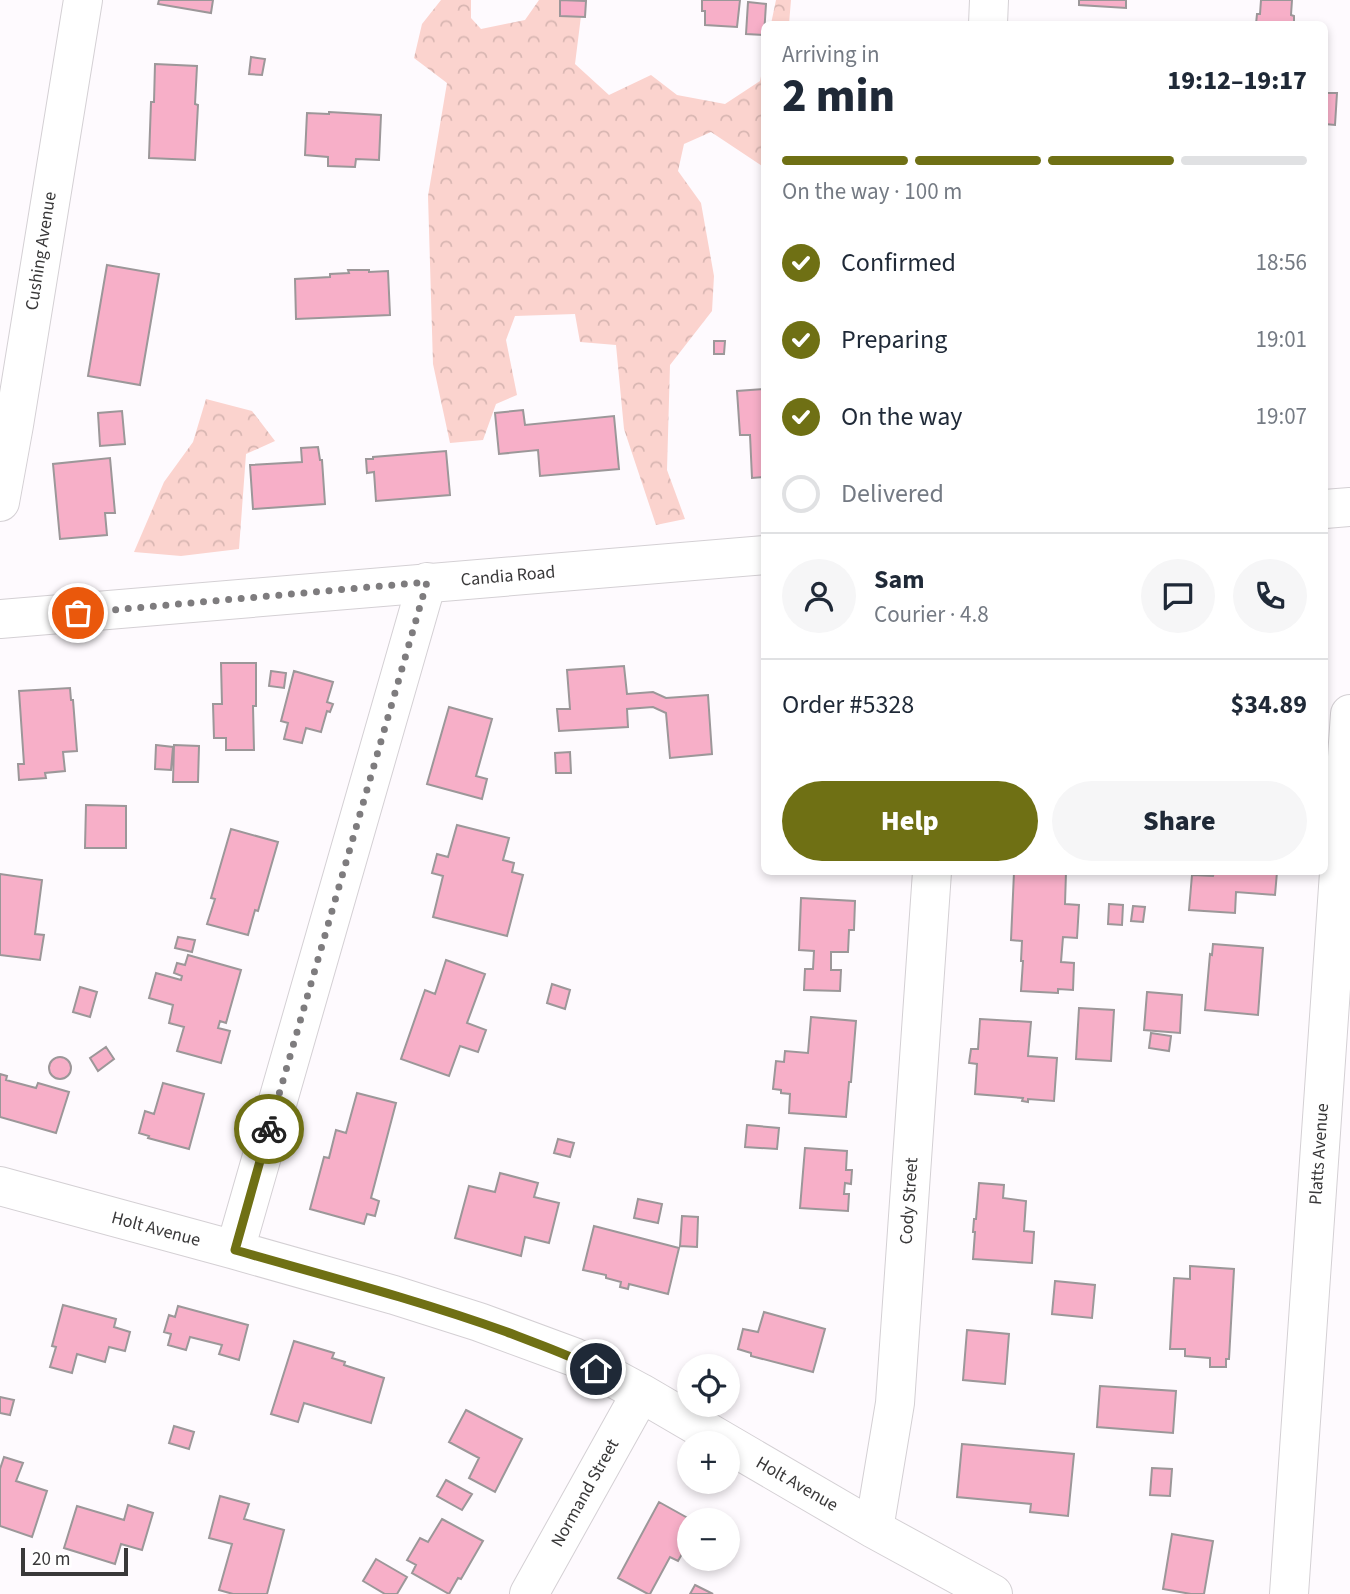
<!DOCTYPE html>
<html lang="en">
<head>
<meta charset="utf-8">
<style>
  :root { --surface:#fff; --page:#f6f6f7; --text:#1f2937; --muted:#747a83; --line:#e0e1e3; --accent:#6f7014 }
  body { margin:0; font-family:"Source Sans 3",sans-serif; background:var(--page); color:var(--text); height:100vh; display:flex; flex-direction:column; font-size:26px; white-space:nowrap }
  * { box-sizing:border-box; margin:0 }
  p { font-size:23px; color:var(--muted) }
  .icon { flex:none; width:38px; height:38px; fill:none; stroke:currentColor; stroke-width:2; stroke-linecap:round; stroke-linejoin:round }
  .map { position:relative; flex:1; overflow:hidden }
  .side { position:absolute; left:761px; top:21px; width:567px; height:854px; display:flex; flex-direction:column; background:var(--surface); border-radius:10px; box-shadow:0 4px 10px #0003 }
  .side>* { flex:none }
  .controls { position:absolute; left:677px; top:1354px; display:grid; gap:14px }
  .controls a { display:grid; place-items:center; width:63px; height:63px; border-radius:50%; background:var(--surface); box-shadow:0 4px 10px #0003; font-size:35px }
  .scale { position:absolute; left:21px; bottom:18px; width:107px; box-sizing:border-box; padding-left:7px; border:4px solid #393839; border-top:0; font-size:19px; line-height:24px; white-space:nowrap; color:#393839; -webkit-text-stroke:5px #fff; paint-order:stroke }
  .pin { position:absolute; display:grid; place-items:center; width:60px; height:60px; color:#fff; margin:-30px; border:4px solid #fff; border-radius:50%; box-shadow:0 2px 7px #0007 }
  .courier { position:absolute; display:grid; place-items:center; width:70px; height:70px; margin:-35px; border:5px solid #6f7014; border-radius:50%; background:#fff; color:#222; box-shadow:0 2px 9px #0007 }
  .overview em { font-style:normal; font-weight:800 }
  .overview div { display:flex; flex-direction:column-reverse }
  .overview { display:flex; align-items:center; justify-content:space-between; height:119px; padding:0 21px }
  h1 { font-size:46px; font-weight:800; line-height:52px }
  .bar { display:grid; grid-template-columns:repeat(4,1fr); gap:10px 7px; align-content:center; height:84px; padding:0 21px }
  .bar i { height:9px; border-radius:5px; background:var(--line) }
  .bar .active { background:var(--accent) }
  .bar p { grid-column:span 4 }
  .line { display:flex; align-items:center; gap:18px; padding:0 21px; border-top:2px solid var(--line) }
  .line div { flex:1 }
  .round { display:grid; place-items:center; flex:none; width:74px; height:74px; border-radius:37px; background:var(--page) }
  ol { padding:0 21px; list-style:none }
  li { display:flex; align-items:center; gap:21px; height:77px }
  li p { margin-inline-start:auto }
  li .icon { padding:7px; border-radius:50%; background:var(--accent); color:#fff; stroke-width:4 }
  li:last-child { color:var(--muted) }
  li i { width:38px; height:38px; border:4px solid var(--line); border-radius:50% }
  .action { display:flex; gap:14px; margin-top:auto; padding:14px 21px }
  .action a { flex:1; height:80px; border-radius:42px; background:var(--accent); color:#fff; font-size:28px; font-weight:800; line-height:80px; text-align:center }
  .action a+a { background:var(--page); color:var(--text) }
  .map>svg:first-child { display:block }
  .forest { fill:url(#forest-crowns) }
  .building { fill:#f7afc8; stroke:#9c9799; stroke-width:2 }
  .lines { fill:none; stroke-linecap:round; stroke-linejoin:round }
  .minor-casing { stroke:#d4d0d4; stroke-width:40 }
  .major-casing { stroke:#d4d0d4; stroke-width:40 }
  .minor { stroke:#fff; stroke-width:38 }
  .major { stroke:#fff; stroke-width:38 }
  .done { stroke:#7e7c7e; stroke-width:7; stroke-dasharray:0 12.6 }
  .route { stroke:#6f7014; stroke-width:9 }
  .labels { text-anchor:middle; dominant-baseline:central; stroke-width:5; stroke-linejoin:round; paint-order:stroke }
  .street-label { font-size:18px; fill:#393839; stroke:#fff }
</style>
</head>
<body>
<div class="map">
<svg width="1350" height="1594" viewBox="0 0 1350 1594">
  <defs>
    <pattern id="forest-crowns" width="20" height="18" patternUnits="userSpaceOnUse" patternTransform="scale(1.75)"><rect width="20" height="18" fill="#fbd3ce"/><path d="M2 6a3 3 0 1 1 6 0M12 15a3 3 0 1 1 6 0" fill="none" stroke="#d8b6b2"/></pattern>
  </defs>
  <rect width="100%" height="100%" fill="#fefafe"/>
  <path class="forest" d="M441 0H471V18L481 29 525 20 539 0H583L575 64 609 95 651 75 677 95 725 104 760 81 765 57V168L711 132 684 144 678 171 701 203 714 276 712 311 670 365 667 470 685 519 656 525 624 429 616 345 580 342 575 314 515 316 506 340 517 395 496 404 483 440 450 443 433 364 428 196 447 83 414 58 422 24Z
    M776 0H791L789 24H771Z
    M206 399 252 411 275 441 246 454 239 549 181 556 134 552 164 482 193 442Z"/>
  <path class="building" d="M159 0H213L211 13 158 4Z
    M560 0 586 1 585 17 560 16Z
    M702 0H740L737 27 705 25V11H702Z
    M1079 0H1126V8L1079 5Z
    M1261 0H1292L1291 15 1294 16V24H1256L1257 14H1260Z
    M748 2 766 4 764 35 746 34Z
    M251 57 265 59 262 75 249 74Z
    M155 64 197 66 195 104 198 105 195 160 149 158 151 102H154Z
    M1325 93H1337L1335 125 1325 124Z
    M329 112 381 115 379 160 356 159 355 167 328 166V157L305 155 307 113 329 114Z
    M107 265 159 274 140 385 88 376Z
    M348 270H369V272L388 271 390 315 296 319 295 279 330 277V274L349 273Z
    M714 341H725L724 354H714Z
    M765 389V477L752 478 750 435H740L737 391Z
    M523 410 525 425 614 416 619 469 540 476 538 450 499 454 495 413Z
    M122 411 125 444 100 446 98 413Z
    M318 447 320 460H322L325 504 253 509 250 465 302 462 301 448Z
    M446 451 450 495 376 501 374 472 367 473 366 459H373V457Z
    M110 458 115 513H105L107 535 60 539 53 464Z
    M221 663H256V706H253L254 750H226V738H214L213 704H222Z
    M624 666 627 694 653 692 666 698 708 695 712 754 670 758 666 713 653 707 627 709 628 727 559 731 557 709H570L567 670Z
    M271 671 286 673 284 688 269 686Z
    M294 671 333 682 327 702 333 704 330 712 327 711 321 732 306 728 302 743 284 739 288 723 281 721Z
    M70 688 71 700H73L77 751 63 752 65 771 45 773 46 778 19 780 18 764H24L19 691Z
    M449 707 492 719 476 776 487 779 482 799 427 784Z
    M156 745 173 747 171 770 155 769Z
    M174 745 199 746 198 782H173Z
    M570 752 571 773H556L555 753Z
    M86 805 126 806V848H85Z
    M457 825 509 838 503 860 514 863 512 872 523 875 507 936 433 917 443 876 432 873 437 854 448 857Z
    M231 829 278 842 258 911 255 910 248 935 207 924 215 899 211 898Z
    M1014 872H1066L1065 904 1079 905 1077 938 1063 937 1061 962 1074 963 1073 990 1058 989V993L1021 991 1023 961H1021L1022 941 1011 940Z
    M1214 872H1277L1275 895 1236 892 1235 913 1189 910 1192 875 1213 876Z
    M0 874 42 880 35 934 44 935 40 960 0 955Z
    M801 898 855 901 854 930H849L848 952H831V970H841L840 991 804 990 805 969H813L814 951 799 950Z
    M1109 904 1123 905 1122 925 1108 924Z
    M1133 906 1145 907 1143 922 1131 921Z
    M178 937 195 940 192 952 175 948Z
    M1213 944 1263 948 1258 1015 1205 1010 1210 954 1212 955Z
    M188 955 241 970 226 1023 220 1021 218 1028 230 1031 221 1063 177 1051 184 1027 169 1023 173 1005 149 998 156 973 181 980 182 976 174 973 177 963 185 965Z
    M446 960 485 974 467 1023 486 1030 478 1052 460 1046 449 1076 401 1059 425 990 435 994Z
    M552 984 570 990 565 1009 547 1003Z
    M80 987 97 992 90 1017 73 1012Z
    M1147 992 1182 995 1180 1033 1144 1030Z
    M1079 1008 1114 1010 1111 1061 1076 1059Z
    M811 1017 856 1021 851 1082H849L846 1117 789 1113 790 1094 781 1093V1090L773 1089 776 1061 784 1062 785 1051 808 1053Z
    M980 1019 1031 1022 1028 1056 1057 1058 1054 1101 1028 1099V1102L1022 1101 1023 1098 975 1094 977 1064 969 1063 971 1049H978Z
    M1151 1033 1171 1036 1169 1051 1149 1048Z
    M106 1047 114 1059 98 1071 90 1058Z
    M49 1068a11 11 0 1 1 22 0a11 11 0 1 1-22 0Z
    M0 1074 7 1076 6 1080 36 1088 38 1083 69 1092 56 1133 0 1117Z
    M163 1083 204 1094 189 1149 148 1138 149 1136 139 1133 145 1111 154 1114Z
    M357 1093 396 1103 371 1198 379 1201 375 1216 367 1214 364 1224 310 1209 324 1157 329 1158 336 1130 346 1133Z
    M747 1125 779 1128 777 1149 745 1147Z
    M558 1139 574 1143 570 1157 554 1153Z
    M805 1148 847 1151 846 1170H852L851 1184 845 1183 844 1194H849L848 1211 800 1208Z
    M500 1173 538 1183 534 1197 559 1203 549 1243 525 1237 521 1256 455 1238 469 1186 495 1192Z
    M979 1183 1004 1185 1003 1198 1026 1201 1024 1231 1034 1232 1032 1263 973 1259 975 1232H973L974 1219H976Z
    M638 1199 662 1204 658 1223 634 1218Z
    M682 1216 698 1217 697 1247 680 1246Z
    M594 1226 679 1248 668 1294 629 1284 628 1289 620 1287 621 1282 606 1278V1275L583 1270Z
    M1190 1266 1234 1269 1229 1359H1226V1367H1210V1358L1185 1356V1349H1170L1174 1278 1190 1279Z
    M1055 1281 1095 1285 1092 1318 1052 1314Z
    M63 1305 116 1319 114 1327 130 1332 125 1351 109 1347 105 1362 77 1354 72 1373 50 1367 56 1347 52 1346Z
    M178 1306 248 1325 239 1360 219 1354 222 1345 190 1337 186 1350 168 1345 171 1334 164 1332 169 1315 175 1317Z
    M764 1312 825 1329 813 1372 751 1356V1353L738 1349 743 1329 758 1332Z
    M967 1330 1009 1334 1005 1384 963 1380Z
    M294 1341 334 1353 332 1358 345 1362 344 1365 384 1378 371 1423 304 1403 298 1422 271 1414Z
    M1100 1386 1176 1391 1173 1433 1097 1427Z
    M0 1397 14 1400 10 1415 0 1413Z
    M466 1410 522 1439 495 1492 469 1478 479 1458 449 1442Z
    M174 1426 194 1432 189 1449 169 1443Z
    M962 1444 1074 1454 1068 1516 1030 1512 1031 1504 957 1497Z
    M4 1457 23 1463 16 1481 47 1491 32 1537 0 1526V1469Z
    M1152 1468 1172 1469 1170 1496 1150 1495Z
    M446 1480 472 1494 462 1510 437 1496Z
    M220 1496 249 1504 244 1519 284 1530 267 1594H233L219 1590 232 1544 209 1538Z
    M659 1502 693 1521H690V1540L678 1561 670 1557 650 1594H648L618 1578Z
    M128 1505 153 1513 142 1550 121 1544 115 1564 64 1548 77 1506 124 1520Z
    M442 1519 483 1541 461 1579 458 1578 449 1594 412 1573 416 1565 407 1560 420 1538 428 1542Z
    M1172 1534 1213 1541 1204 1594H1191L1163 1589Z
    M376 1559 407 1577 397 1594H385L363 1581Z
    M695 1585 713 1594H690Z"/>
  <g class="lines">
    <defs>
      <path id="minor" d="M988 24 989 0
        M0 502 14 425 83 0
        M0 1186 235 1250 394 1295 479 1322 574 1357 641 1393 874 1529 993 1594
        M235 1250 427 582
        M874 1529 895 1403 932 872
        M529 1594 641 1393
        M1289 1594 1350 714"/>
      <path id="major" d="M1325 509 1350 507
        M0 619 765 555"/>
    </defs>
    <use href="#minor" class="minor-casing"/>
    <use href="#major" class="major-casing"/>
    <use href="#minor" class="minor"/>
    <use href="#major" class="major"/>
  </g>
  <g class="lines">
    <path class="done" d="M78 613 427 582 269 1129"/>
    <path class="route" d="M269 1129 235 1250C326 1276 418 1300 507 1332 537 1344 568 1354 596 1369"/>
  </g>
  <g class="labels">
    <g class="street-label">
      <text transform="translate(41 251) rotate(-81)">Cushing Avenue</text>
      <text transform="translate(508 576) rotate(-5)">Candia Road</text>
      <text transform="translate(1319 1154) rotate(-86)">Platts Avenue</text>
      <text transform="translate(909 1201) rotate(-86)">Cody Street</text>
      <text transform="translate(156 1229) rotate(15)">Holt Avenue</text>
      <text transform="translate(797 1484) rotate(30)">Holt Avenue</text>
      <text transform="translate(585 1493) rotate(-61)">Normand Street</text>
    </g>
  </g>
</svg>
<div class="controls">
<a><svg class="icon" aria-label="locate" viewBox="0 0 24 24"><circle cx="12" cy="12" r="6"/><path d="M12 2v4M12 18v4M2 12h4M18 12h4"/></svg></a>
<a>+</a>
<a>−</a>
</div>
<div class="scale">20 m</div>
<div class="pin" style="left:78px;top:613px;background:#ea580c"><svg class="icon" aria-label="bag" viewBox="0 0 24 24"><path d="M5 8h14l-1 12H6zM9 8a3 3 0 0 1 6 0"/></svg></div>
<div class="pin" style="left:596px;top:1369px;background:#1f2937"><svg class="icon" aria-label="home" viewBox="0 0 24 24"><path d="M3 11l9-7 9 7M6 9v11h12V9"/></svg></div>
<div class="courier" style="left:269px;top:1129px"><svg class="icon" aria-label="bike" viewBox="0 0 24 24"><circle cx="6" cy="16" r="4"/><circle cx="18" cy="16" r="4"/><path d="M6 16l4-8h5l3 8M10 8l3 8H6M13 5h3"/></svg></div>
<section class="side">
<div class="overview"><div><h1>2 min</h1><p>Arriving in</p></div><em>19:12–19:17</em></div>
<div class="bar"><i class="active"></i><i class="active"></i><i class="active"></i><i></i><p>On the way · 100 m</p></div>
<ol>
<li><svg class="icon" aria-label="check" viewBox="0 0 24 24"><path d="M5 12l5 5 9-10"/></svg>Confirmed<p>18:56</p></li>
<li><svg class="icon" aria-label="check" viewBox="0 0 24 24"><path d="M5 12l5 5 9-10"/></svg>Preparing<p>19:01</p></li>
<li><svg class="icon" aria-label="check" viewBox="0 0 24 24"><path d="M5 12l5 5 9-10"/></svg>On the way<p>19:07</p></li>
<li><i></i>Delivered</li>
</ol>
<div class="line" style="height:126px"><a class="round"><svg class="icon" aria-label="person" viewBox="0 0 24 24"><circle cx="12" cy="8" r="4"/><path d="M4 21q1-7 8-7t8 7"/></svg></a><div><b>Sam</b><p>Courier · 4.8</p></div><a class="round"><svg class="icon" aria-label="chat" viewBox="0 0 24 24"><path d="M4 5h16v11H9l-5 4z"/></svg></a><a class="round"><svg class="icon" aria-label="phone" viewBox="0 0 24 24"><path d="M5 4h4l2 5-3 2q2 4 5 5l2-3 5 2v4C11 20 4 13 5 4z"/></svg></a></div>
<div class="line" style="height:91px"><div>Order #5328</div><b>$34.89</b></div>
<div class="action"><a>Help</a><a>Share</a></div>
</section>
</div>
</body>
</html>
